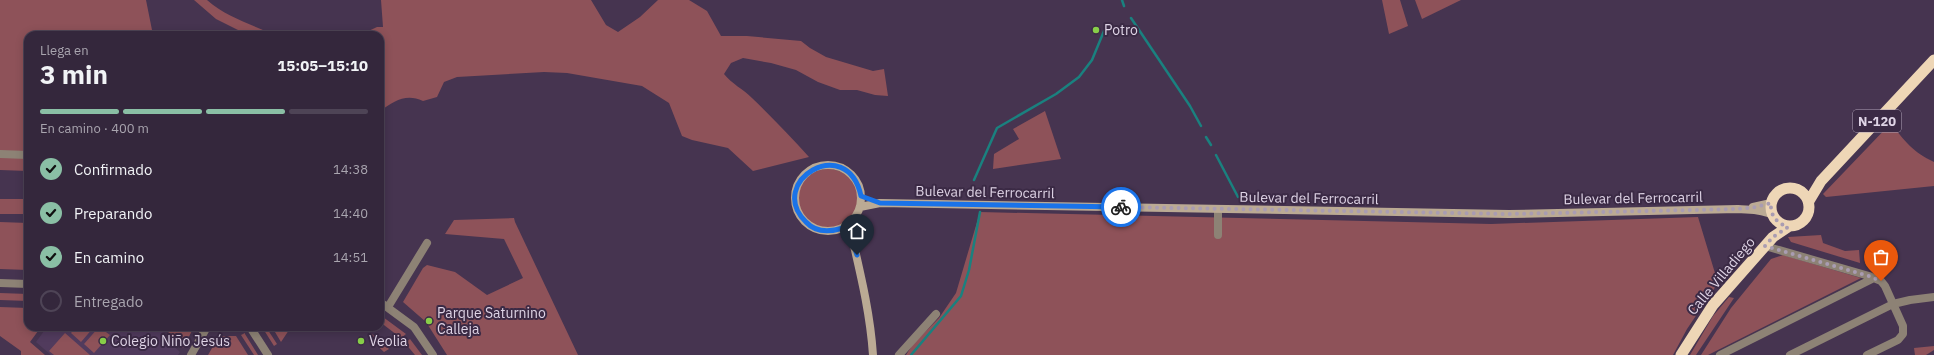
<!DOCTYPE html>
<html lang="es">
<head>
<meta charset="utf-8">
<style>
  :root { --surface:#34273c; --page:#3c2f43; --text:#f1f3f6; --muted:#a9a5af; --line:#4e4456; --accent:#8abfa5 }
  body { margin:0; font-family:"IBM Plex Sans",sans-serif; background:var(--page); color:var(--text); height:100vh; display:flex; flex-direction:column; font-size:15px; white-space:nowrap }
  * { box-sizing:border-box; margin:0 }
  p { font-size:13px; color:var(--muted) }
  .icon { flex:none; width:22px; height:22px; fill:none; stroke:currentColor; stroke-width:2; stroke-linecap:round; stroke-linejoin:round }
  .map { position:relative; flex:1; overflow:hidden }
  .drawer { position:absolute; left:24px; top:31px; width:360px; height:300px; display:flex; flex-direction:column; background:var(--surface); border-radius:12px; box-shadow:0 2px 10px #0003,0 0 0 1px var(--line) }
  .drawer>* { flex:none }
  .pin { position:absolute; display:grid; place-items:center; width:34px; height:34px; color:#fff; margin:-41px -17px; border-radius:50% 50% 50% 0; rotate:-45deg; box-shadow:0 0 4px #0007 }
  .pin .icon { rotate:45deg }
  .courier { position:absolute; display:grid; place-items:center; width:40px; height:40px; margin:-20px; border:3px solid #1a73e8; border-radius:50%; background:#fff; color:#222; box-shadow:0 1px 5px #0007 }
  .overview em { font-style:normal; font-weight:800 }
  .overview div { display:flex; flex-direction:column-reverse }
  .overview { display:flex; align-items:center; justify-content:space-between; height:68px; padding:0 16px }
  h1 { font-size:26px; font-weight:800; line-height:30px }
  .bar { display:grid; grid-template-columns:repeat(4,1fr); gap:6px 4px; align-content:center; height:48px; padding:0 16px }
  .bar i { height:5px; border-radius:3px; background:var(--line) }
  .bar .current { background:var(--accent) }
  .bar p { grid-column:span 4 }
  ol { padding:0 16px; list-style:none }
  li { display:flex; align-items:center; gap:12px; height:44px }
  li p { margin-inline-start:auto }
  li .icon { padding:4px; border-radius:50%; background:var(--accent); color:#111; stroke-width:4 }
  li:last-child { color:var(--muted) }
  li i { width:22px; height:22px; border:2px solid var(--line); border-radius:50% }
  .map>svg:first-child { display:block }
  .built { fill:#513b5d }
  .green { fill:#8e5259 }
  .lines { fill:none; stroke-linecap:round; stroke-linejoin:round }
  .stream { stroke:#1a817f; stroke-width:2.5 }
  .minor { stroke:#8d8275; stroke-width:8 }
  .secondary { stroke:#bbaa94; stroke-width:8 }
  .trunk { stroke:#eed6b6; stroke-width:11 }
  .done { stroke:#a99cb2; stroke-width:4; stroke-dasharray:0 7.2 }
  .route { stroke:#1a73e8; stroke-width:5 }
  .poi-dot { fill:#88cf49; stroke:#3b2a45; stroke-width:1.5 }
  .labels { text-anchor:middle; dominant-baseline:central; stroke-width:4; stroke-linejoin:round; paint-order:stroke }
  .shield { fill:#3b2a45; stroke:#aea1b6; stroke-width:1 }
  .shield-label { font-size:13px; font-weight:bold; fill:#dfd4e6 }
  .poi-label { font-size:14px; fill:#dfd4e6; stroke:#3b2a45; text-anchor:start }
  .street-label { font-size:14px; fill:#dfd4e6; stroke:#3b2a45 }
</style>
</head>
<body>
<div class="map">
<svg width="1934" height="355" viewBox="0 0 1934 355">
  <rect width="100%" height="100%" fill="#463450"/>
  <path class="built" d="M47 327H159L167 340 180 352 178 355H51L36 342Z"/>
  <path class="green" d="M0 0H146L152 30 157 35H28V171L0 170Z
    M194 0H207C226 17 251 24 274 35H248L216 19Z
    M381 0H591L606 25 618 32 640 17 658 0H689L707 11 721 36H747L801 41 810 48 826 57 873 71 884 69 888 96 875 95 857 90H840L818 82 796 70 771 63 743 58 731 63 724 74C732 84 743 89 752 98 772 117 791 137 809 157L753 171 728 148 692 140 682 136 669 103 642 86 567 73 544 72 457 77 444 82 437 97 423 101C406 93 394 101 380 111V35H360L377 27H383Z
    M1382 0H1400L1408 26 1389 34Z
    M1415 0H1461L1422 19Z
    M1045 111 1061 159 993 169 994 154 1019 139 1013 129Z
    M1891 123C1904 141 1913 152 1934 162V186L1826 197 1823 194Z
    M798 199a30 30 0 1 1 60 0a30 30 0 1 1-60 0Z
    M0 199H28V214H0Z
    M980 212 1491 224 1698 217 1718 283 1687 329 1673 355H906L913 344 939 318 956 293Z
    M514 218 515 222 578 355H447L426 322 403 302 423 268 427 265 455 272 487 295 523 278 504 239 445 234 454 220Z
    M0 222 28 223V270L0 269Z
    M1821 235 1823 243 1845 251 1859 250 1860 263 1791 242 1788 237Z
    M1871 249H1883L1877 270 1866 265V255L1873 254Z
    M1783 255 1861 278 1708 355H1701L1731 308 1771 259Z
    M0 293 28 294V301L0 300Z
    M1729 297 1734 298 1696 355H1690L1713 316Z
    M0 307 28 308V327H41L30 342 45 355H21V351L0 336Z
    M383 317 406 334 401 338 380 322Z
    M76 327H94L81 342 71 333Z
    M99 327 110 335 94 353 84 344Z
    M165 327H194L183 348 173 339Z
    M262 327H266L277 344 274 346Z
    M272 327H291L281 342Z
    M65 333 90 355H54L49 351Z
    M245 333V334L258 355H254L241 335Z
    M371 333 389 349 384 352 368 337Z
    M219 336H236L248 355H208Z
    M410 339 422 355H415L405 343Z
    M1934 346V350L1926 355H1915L1914 348Z"/>
  <g class="lines">
    <path class="stream" d="M1122 0 1124 6
      M1131 18 1190 106 1201 126
      M1206 137 1211 145
      M1216 155 1238 197
      M974 180 997 128 1056 94 1079 77 1092 60 1104 31
      M911 355 961 296 969 270 980 212"/>
    <path class="minor" d="M0 154 28 155
      M1218 235V209
      M1765 246 1869 276 1881 281 1885 286 1903 326V334L1898 340 1867 355
      M0 283 28 284
      M380 302 414 327 433 355
      M388 307 427 243
      M250 327 268 355
      M191 355 207 327
      M899 355 936 314
      M1720 355 1874 278
      M1790 355 1893 304 1910 300 1934 297"/>
    <path class="secondary" d="M795 198a33 33 0 1 1 66 0a33 33 0 1 1-66 0Z
      M860 207 880 203 1509 214 1738 209C1750 210 1762 209 1773 215
      M1753 207 1771 203
      M849 224C859 268 870 310 873 355"/>
    <path class="trunk" d="M1771 207a19 19 0 1 1 38 0a19 19 0 1 1-38 0Z
      M1809 201 1821 181 1934 60
      M1681 355 1713 305 1773 237 1788 227"/>
  </g>
  <g class="lines">
    <path class="done" d="M1121 207 1509 214 1738 209 1756 207 1771 203C1770 215 1776 223 1788 227L1773 237 1765 246 1869 276 1881 281"/>
    <path class="route" d="M857 255 852 239 843 228C830 232 816 233 806 222 765 182 847 132 861 196L880 203 1121 207"/>
  </g>
  <g class="poi-dot">
    <circle cx="1096" cy="30" r="4"/>
    <circle cx="429" cy="321" r="4"/>
    <circle cx="103" cy="341" r="4"/>
    <circle cx="361" cy="341" r="4"/>
  </g>
  <g class="labels">
    <rect class="shield" x="1853" y="110" width="48" height="22" rx="3"/>
    <g class="shield-label">
      <text x="1877" y="121">N-120</text>
    </g>
    <g class="poi-label">
      <text x="1104" y="30">Potro</text>
      <text x="437" y="313">Parque Saturnino<tspan x="437" dy="16">Calleja</tspan></text>
      <text x="111" y="341">Colegio Niño Jesús</text>
      <text x="369" y="341">Veolia</text>
    </g>
    <g class="street-label">
      <text transform="translate(985 192) rotate(1)">Bulevar del Ferrocarril</text>
      <text transform="translate(1309 198) rotate(1)">Bulevar del Ferrocarril</text>
      <text transform="translate(1633 198) rotate(-1)">Bulevar del Ferrocarril</text>
      <text transform="translate(1721 276) rotate(-50)">Calle Villadiego</text>
    </g>
  </g>
</svg>
<div class="pin" style="left:1881px;top:281px;background:#ea580c"><svg class="icon" aria-label="bag" viewBox="0 0 24 24"><path d="M5 8h14l-1 12H6zM9 8a3 3 0 0 1 6 0"/></svg></div>
<div class="pin" style="left:857px;top:255px;background:#1f2937"><svg class="icon" aria-label="home" viewBox="0 0 24 24"><path d="M3 11l9-7 9 7M6 9v11h12V9"/></svg></div>
<div class="courier" style="left:1121px;top:207px"><svg class="icon" aria-label="bike" viewBox="0 0 24 24"><circle cx="6" cy="16" r="4"/><circle cx="18" cy="16" r="4"/><path d="M6 16l4-8h5l3 8M10 8l3 8H6M13 5h3"/></svg></div>
<section class="drawer">
<div class="overview"><div><h1>3 min</h1><p>Llega en</p></div><em>15:05–15:10</em></div>
<div class="bar"><i class="current"></i><i class="current"></i><i class="current"></i><i></i><p>En camino · 400 m</p></div>
<ol>
<li><svg class="icon" aria-label="check" viewBox="0 0 24 24"><path d="M5 12l5 5 9-10"/></svg>Confirmado<p>14:38</p></li>
<li><svg class="icon" aria-label="check" viewBox="0 0 24 24"><path d="M5 12l5 5 9-10"/></svg>Preparando<p>14:40</p></li>
<li><svg class="icon" aria-label="check" viewBox="0 0 24 24"><path d="M5 12l5 5 9-10"/></svg>En camino<p>14:51</p></li>
<li><i></i>Entregado</li>
</ol>
</section>
</div>
</body>
</html>
